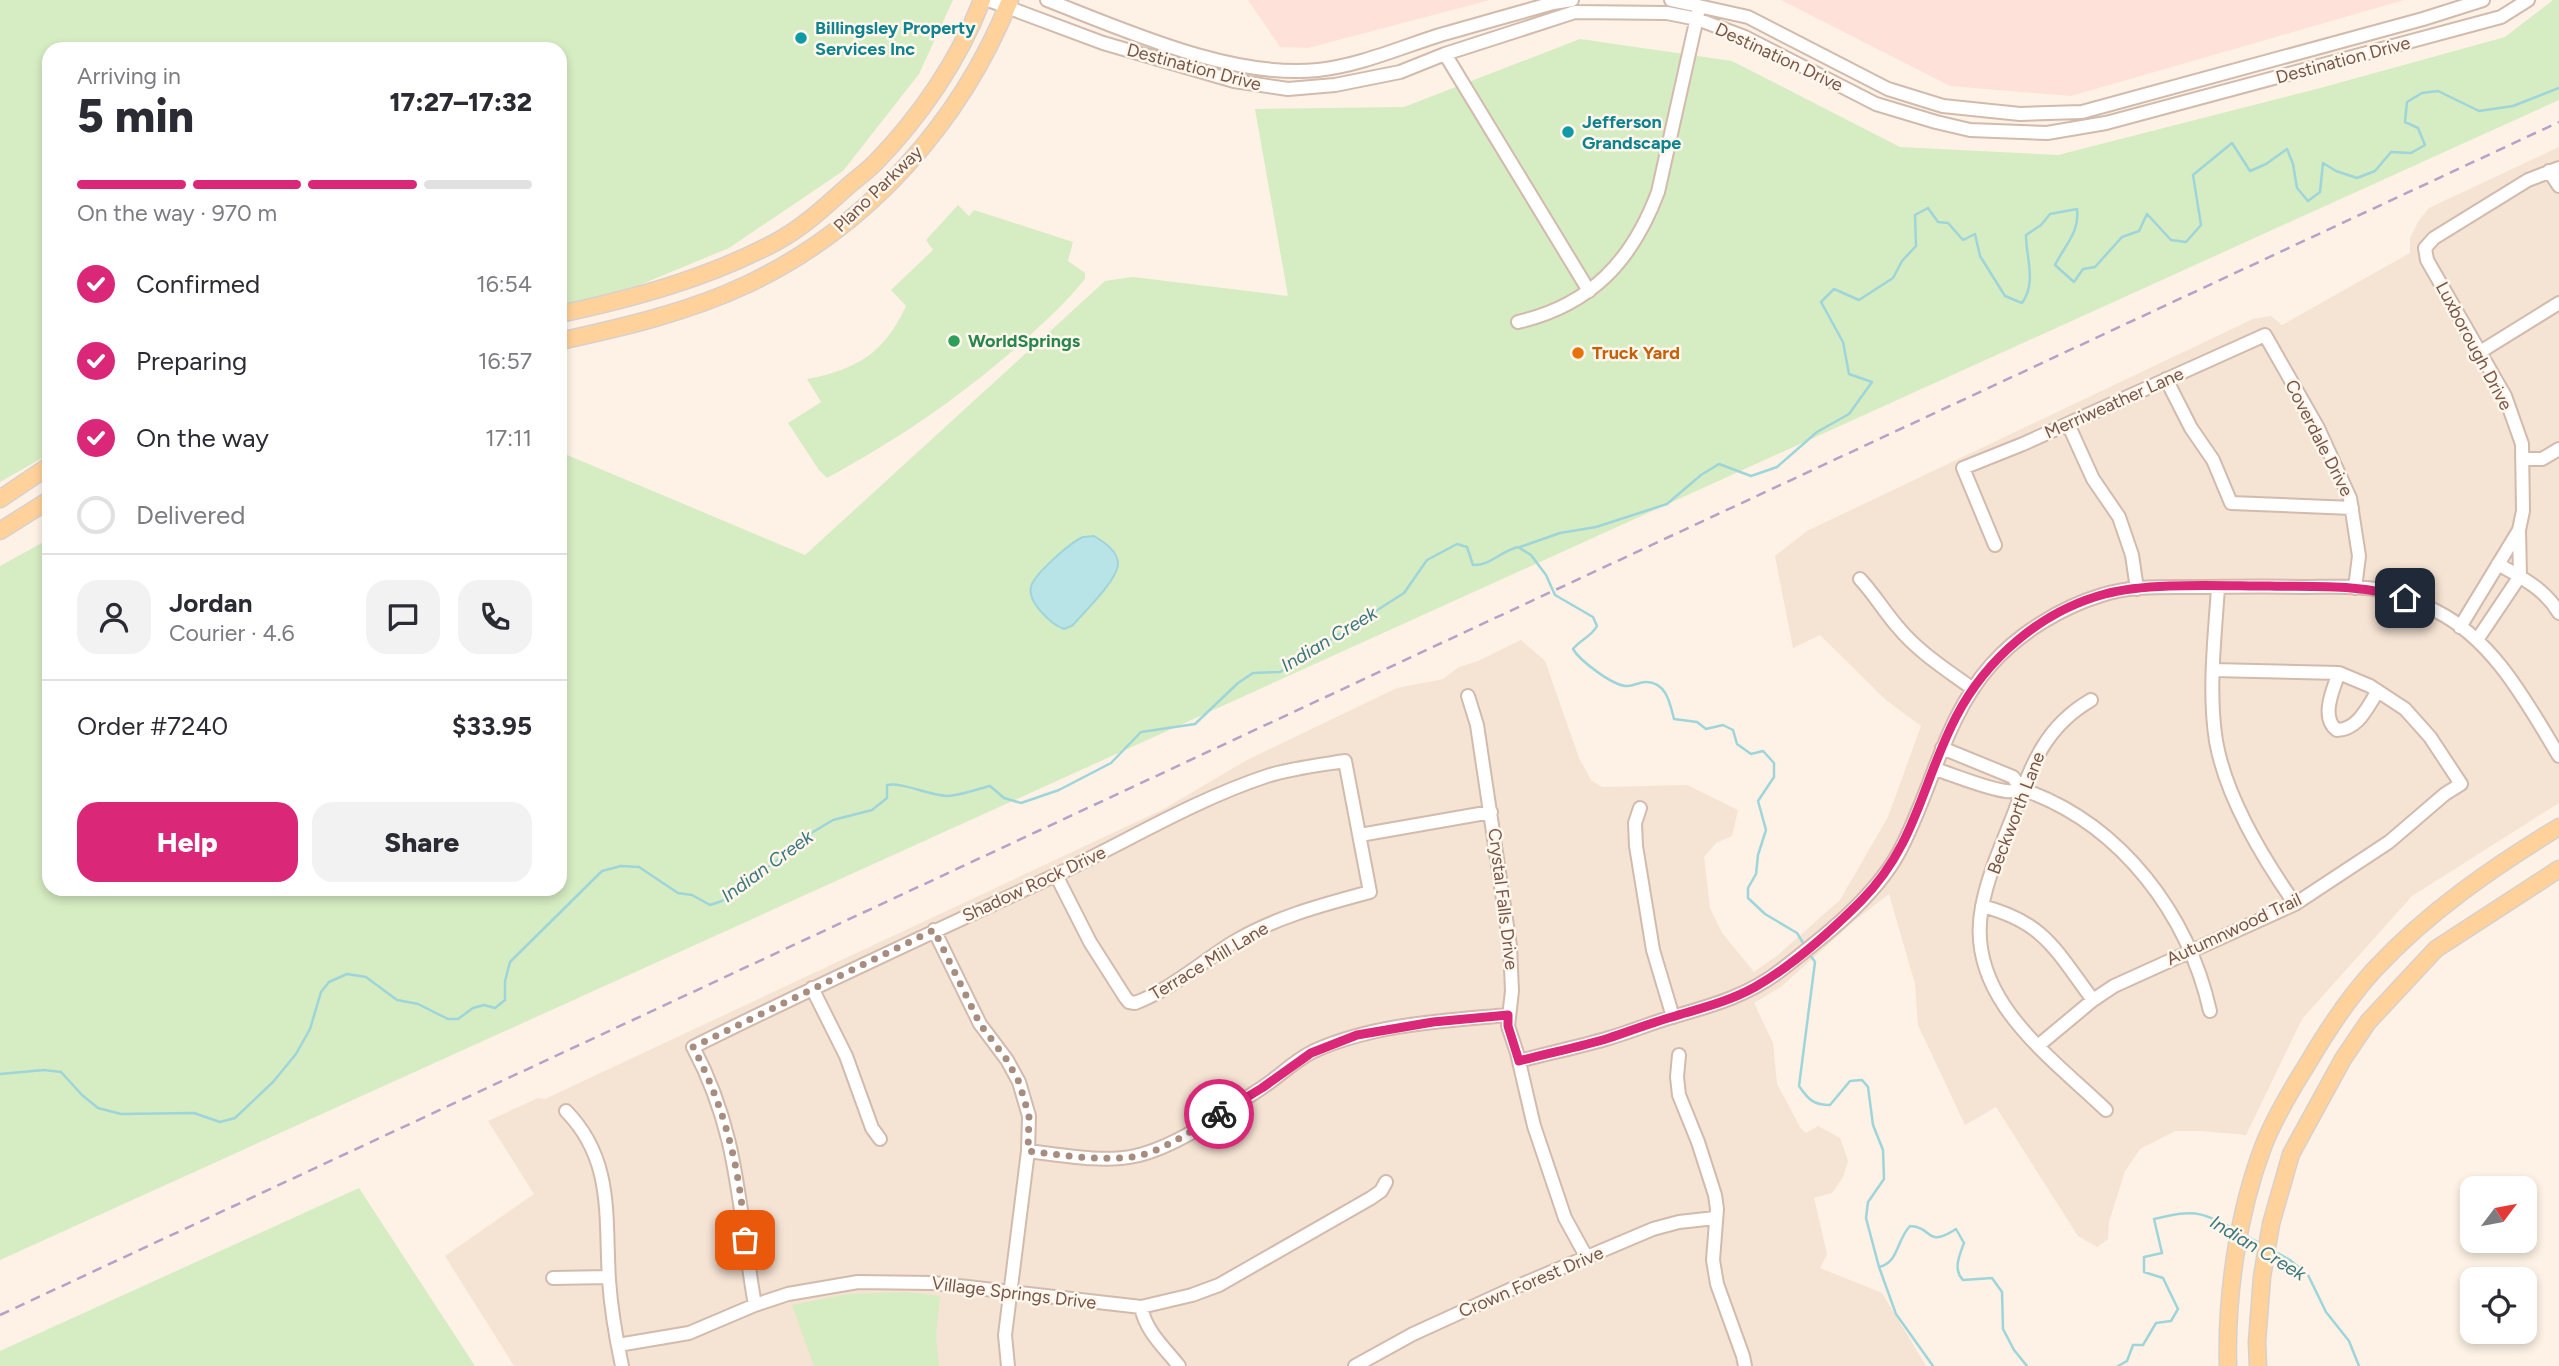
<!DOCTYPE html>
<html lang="en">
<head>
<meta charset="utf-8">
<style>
  :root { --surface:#fff; --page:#f2f2f3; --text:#2b2b33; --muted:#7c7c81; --line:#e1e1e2; --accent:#db2777 }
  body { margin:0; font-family:Figtree,sans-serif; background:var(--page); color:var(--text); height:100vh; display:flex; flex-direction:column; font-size:26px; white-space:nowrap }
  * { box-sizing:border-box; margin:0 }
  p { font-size:23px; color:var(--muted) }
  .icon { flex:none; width:38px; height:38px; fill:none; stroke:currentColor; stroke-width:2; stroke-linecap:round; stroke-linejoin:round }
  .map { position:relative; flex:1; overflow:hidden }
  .panel { position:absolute; left:42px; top:42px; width:525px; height:854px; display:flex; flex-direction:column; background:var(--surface); border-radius:21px; box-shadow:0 4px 10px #0003 }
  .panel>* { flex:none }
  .needle { width:46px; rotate:58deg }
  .buttons { position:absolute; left:2460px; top:1176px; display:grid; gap:14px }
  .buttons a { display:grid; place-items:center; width:77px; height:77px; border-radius:14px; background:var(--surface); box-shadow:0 4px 10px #0003; font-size:35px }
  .pin { position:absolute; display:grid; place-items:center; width:60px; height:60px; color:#fff; margin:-30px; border-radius:14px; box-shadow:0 4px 10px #0006 }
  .courier { position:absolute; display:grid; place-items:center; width:70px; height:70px; margin:-35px; border:5px solid #db2777; border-radius:50%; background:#fff; color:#222; box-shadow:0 2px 9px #0007 }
  .headline em { font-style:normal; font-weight:800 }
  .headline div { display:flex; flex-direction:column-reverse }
  .headline { display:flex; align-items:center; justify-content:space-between; height:119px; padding:0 35px }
  h1 { font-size:46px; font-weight:800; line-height:52px }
  .bar { display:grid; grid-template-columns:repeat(4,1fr); gap:10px 7px; align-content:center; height:84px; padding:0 35px }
  .bar i { height:9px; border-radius:5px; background:var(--line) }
  .bar .on { background:var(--accent) }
  .bar p { grid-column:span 4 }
  .line { display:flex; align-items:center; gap:18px; padding:0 35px; border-top:2px solid var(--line) }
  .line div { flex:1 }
  .round { display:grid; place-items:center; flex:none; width:74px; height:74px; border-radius:21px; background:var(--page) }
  ol { padding:0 35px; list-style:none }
  li { display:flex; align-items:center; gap:21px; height:77px }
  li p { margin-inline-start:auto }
  li .icon { padding:7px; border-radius:50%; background:var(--accent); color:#fff; stroke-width:4 }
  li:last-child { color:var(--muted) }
  li i { width:38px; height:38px; border:4px solid var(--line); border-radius:50% }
  .primary-button { display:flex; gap:14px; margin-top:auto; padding:14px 35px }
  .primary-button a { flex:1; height:80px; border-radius:21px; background:var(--accent); color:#fff; font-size:28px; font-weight:800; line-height:80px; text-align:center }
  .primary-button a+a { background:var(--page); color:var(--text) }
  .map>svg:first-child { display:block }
  .residential { fill:#f5e3d3 }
  .commercial { fill:#fee1d8 }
  .green { fill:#d6ecc2 }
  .water { fill:#b8e4e8; stroke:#9ed5da; stroke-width:2 }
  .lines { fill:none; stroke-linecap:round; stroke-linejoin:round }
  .stream { stroke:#9ed5da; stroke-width:2.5 }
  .minor-casing { stroke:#d2bbad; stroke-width:16 }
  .major-casing { stroke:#d9d0cc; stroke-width:19 }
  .minor { stroke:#fff; stroke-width:12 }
  .major { stroke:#ffd29b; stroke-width:16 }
  .rail { stroke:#b4a2c8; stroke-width:2.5; stroke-dasharray:10 7; stroke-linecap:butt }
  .done { stroke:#a78d80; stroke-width:7; stroke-dasharray:0 12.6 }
  .route { stroke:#db2777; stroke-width:9 }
  .culture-dot { fill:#0f9aa8; stroke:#fff6ec; stroke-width:2.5 }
  .leisure-dot { fill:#2e9e5b; stroke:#fff6ec; stroke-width:2.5 }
  .food-dot { fill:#e8710a; stroke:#fff6ec; stroke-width:2.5 }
  .labels { text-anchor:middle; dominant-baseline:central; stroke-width:5; stroke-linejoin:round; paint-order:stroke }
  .culture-label { font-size:18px; font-weight:bold; fill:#0d838f; stroke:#fff6ec; text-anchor:start }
  .street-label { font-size:18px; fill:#785649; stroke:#fff6ec }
  .leisure-label { font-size:18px; font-weight:bold; fill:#27864d; stroke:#fff6ec; text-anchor:start }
  .food-label { font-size:18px; font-weight:bold; fill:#c56008; stroke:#fff6ec; text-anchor:start }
  .water-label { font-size:19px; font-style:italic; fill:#3b777e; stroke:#fff6ec }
</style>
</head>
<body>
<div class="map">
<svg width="2559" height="1366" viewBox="0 0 2559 1366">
  <rect width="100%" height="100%" fill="#fdf2e5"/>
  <path class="residential" d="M2559 147V803L2412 896 2302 1019 2246 1135 2202 1131H2175L2140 1149 2125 1171 2109 1222 2108 1239 2097 1247 2078 1236 1996 1107 1965 1125 1918 1025 1915 984 1889 894 1854 921 1782 986 1754 1003 1773 1043 1777 1084 1800 1127 1806 1133 1818 1126 1840 1138 1848 1161 1843 1177 1832 1193 1814 1198 1827 1254 1820 1268 1882 1293 1926 1366H514L445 1256 534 1194 488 1121 538 1098 545 1099 1164 809 1247 760 1397 688 1443 679 1459 667 1478 661 1521 640 1545 661 1579 758 1591 780 1602 787 1687 785 1738 810 1732 836 1716 843 1704 857 1710 908 1722 933 1754 972 1778 955 1840 900 1888 817 1921 726 1886 700 1820 635 1793 648 1775 556 1807 531 2253 319 2271 316 2282 325 2410 253V238L2418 222 2429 208Z"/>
  <path class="commercial" d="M1248 0H1490L1308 48 1280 47Z
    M1781 0H2404L2071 96 1950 86Z"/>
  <path class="green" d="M0 0H953L919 74 843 171 729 248 625 291 560 305V49H49V454L0 482Z
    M2553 0H2559V100L0 1260V566L49 539V889H560V452L805 555 1105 281 1133 277 1288 296 1255 109 1404 107 1580 39 1732 61 1900 147 2058 155 2324 87 2505 37Z
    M958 205 969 216 974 210 1073 242 1068 261 1085 273V279C1065 304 1040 326 1017 347 956 400 898 439 827 478L819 470 788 423 821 402 807 379C857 370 885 352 906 306L891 290 933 250 926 240Z
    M359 1188 475 1366H0V1351Z
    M907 1292 940 1296 936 1336 939 1366H814L792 1305 848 1294Z"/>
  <path class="water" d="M1094 536C1104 542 1118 551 1118 564 1117 581 1083 613 1072 626L1064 629C1052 625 1027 602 1031 587 1033 575 1071 542 1083 537 1085 537 1092 536 1094 536Z"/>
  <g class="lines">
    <path class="stream" d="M1520 547 1560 533 1596 527 1667 504 1701 475 1719 464 1751 476 1777 467 1817 432 1849 414 1872 382 1849 374 1843 342 1821 302 1834 289 1859 300 1893 278 1902 261 1916 246 1915 215 1928 208 1938 222 1948 223 1963 240 1975 234 1980 256 2005 296 2022 303C2037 282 2026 258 2026 235L2041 225 2050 214 2077 209C2080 232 2065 245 2055 265L2074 282 2083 269 2095 267 2122 237 2139 231 2147 214 2171 240 2186 242 2201 225 2193 175 2232 143 2250 171 2266 164 2287 149 2293 164 2297 188 2308 201 2320 192 2323 163 2336 171 2357 178 2375 171 2391 152 2411 153 2425 145 2418 128 2405 122 2407 102 2422 93 2438 91 2479 111 2513 106 2559 88
      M1808 952 1815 962 1799 1086C1808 1099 1813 1105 1830 1105L1850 1081 1862 1080 1868 1087 1873 1125 1883 1150 1884 1179 1868 1202 1866 1218 1879 1267 1896 1314 1933 1366
      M0 1074 44 1070 61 1072 82 1095 98 1108 121 1114 194 1113 220 1122 235 1118 273 1082 296 1054 310 1029 321 992 329 982 347 974 366 977 397 1000 418 1004 448 1019H458L473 1008 484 1005 495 1008 505 1000V981L510 962 602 871 621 866 639 867 678 893 692 895 710 905 722 901 791 850 808 835 833 820 872 810 887 798V785C903 782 927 795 947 796 960 796 977 789 990 786L1004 798 1021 803 1059 790 1111 763 1141 732 1195 724 1238 683 1253 673 1280 672 1404 593 1427 560 1457 544 1467 547 1473 565C1490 566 1501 551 1518 547L1531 555 1546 575 1555 595 1593 617 1597 626C1591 637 1581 639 1573 649 1580 661 1612 685 1626 686 1633 687 1640 681 1647 682 1667 683 1670 704 1674 719L1697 722 1706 729 1723 725 1733 730 1737 744 1751 754 1763 751 1774 763V777L1758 801 1766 830 1758 855 1756 874 1748 888V898L1765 914 1797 933 1805 946
      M2246 1236 2262 1244
      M2274 1251 2290 1260 2308 1275 2326 1312 2349 1341 2359 1366
      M1879 1267C1899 1262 1896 1241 1910 1226 1934 1227 1925 1249 1956 1229L1964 1243C1959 1256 1953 1270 1963 1280L1992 1278 2002 1292 2003 1329 2014 1350 2027 1366
      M2118 1366 2127 1361 2133 1345H2143L2156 1323 2171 1321 2178 1309 2163 1278 2144 1272V1257L2162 1253 2154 1219C2194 1210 2197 1210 2234 1229"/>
    <defs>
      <path id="minor" d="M988 0 1103 43 1234 81 1288 89 1335 85 1400 72 1445 54 1575 12 1667 13 1697 19 1745 37 1876 104 1936 122 1970 130 2047 133 2106 123 2501 17 2528 0
        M1047 0C1127 31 1232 79 1318 70 1361 65 1399 48 1440 35 1478 24 1515 14 1553 3L1572 0
        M1671 0 1748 17 1888 89 1943 106 2020 114 2082 112 2423 19 2483 0
        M1445 54 1589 291
        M2549 171 2559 186
        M1518 322C1591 305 1632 261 1658 192L1698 13
        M2480 352 2559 303
        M2166 379 2191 428 2213 460 2231 503 2352 508
        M2068 424 2093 479 2119 517 2132 555 2137 589
        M2522 459H2542L2559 449
        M2519 530 2523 511 2522 444 2505 396 2427 260 2425 248 2434 238 2528 180 2559 168
        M1995 545 1963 468 2023 444 2265 335 2318 428 2350 498 2359 556 2355 588
        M2498 564C2521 577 2545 589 2559 613
        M1860 579C1874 594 1884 611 1897 626 1918 652 1947 670 1973 689
        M2218 587C2215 637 2208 690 2216 741 2226 798 2262 857 2295 904
        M2460 627 2519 530 2520 576 2477 640
        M2339 673C2333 689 2320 718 2337 730 2359 729 2367 707 2378 691
        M1468 696 1477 725 1510 946 1512 991 1508 1026 1517 1053 1534 1126 1565 1218 1587 1258
        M2091 700C2046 726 2032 763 2015 811 2003 842 1988 874 1982 907 1964 997 2050 1056 2106 1110
        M1942 748 2013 777 2022 790
        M1935 769C1954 775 1987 789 2006 791 2013 792 2020 789 2027 791 2122 826 2188 914 2210 1011
        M1640 808 1635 823 1636 846 1653 950 1673 1017
        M1360 835 1491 812
        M1982 906C2045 922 2056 951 2093 1000
        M934 930 980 1024 1007 1060 1019 1082 1029 1116 1028 1151 1005 1335 1008 1366
        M812 988 846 1056 872 1128 880 1139
        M2039 1045 2093 1000 2114 986 2295 904 2389 842 2445 794 2461 784 2430 737 2405 709 2370 686 2339 673 2213 670
        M1679 1055 1677 1077 1679 1095 1698 1142 1715 1195 1717 1209 1713 1260 1717 1284 1743 1356 1745 1366
        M1519 1061C1549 1053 1579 1047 1609 1038 1630 1032 1651 1023 1672 1017 1710 1006 1748 996 1781 970 1821 939 1873 899 1898 854 1932 792 1943 719 1991 665 2019 633 2062 607 2102 595 2130 586 2160 587 2188 587 2226 587 2263 586 2301 587 2327 587 2355 585 2380 590 2399 594 2420 602 2436 611 2494 640 2527 703 2559 756
        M566 1111C614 1160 605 1217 609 1280 611 1309 616 1338 622 1366
        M1028 1151C1062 1155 1102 1163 1135 1156 1174 1148 1224 1113 1257 1091 1277 1079 1293 1061 1314 1051 1374 1024 1443 1021 1508 1015
        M553 1278 609 1277
        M755 1305C738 1210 740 1135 693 1047 813 987 935 931 1056 875 1126 842 1194 800 1267 776 1292 768 1319 765 1345 761L1370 892C1322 905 1275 917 1232 943 1202 962 1168 991 1135 1003L1129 1002 1125 997 1090 942 1056 875
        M1141 1307C1146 1332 1164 1347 1179 1366
        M618 1345 689 1333 755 1305 788 1294 858 1282 933 1283 1141 1307 1192 1295 1219 1285 1371 1198 1381 1191 1386 1182
        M1355 1366 1413 1334 1516 1287 1653 1229 1679 1222 1715 1218"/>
      <path id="major" d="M560 314C635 298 708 278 776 242 802 228 825 207 847 187 856 179 866 172 875 163 920 117 959 60 982 0
        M560 341C624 327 689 312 748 284 868 227 961 122 1010 0
        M0 499 49 466
        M0 531 49 500
        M2228 1366C2226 1296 2238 1213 2263 1147 2274 1118 2291 1090 2308 1063 2328 1029 2348 998 2375 969 2428 912 2493 867 2559 827
        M2258 1366 2257 1342 2262 1277 2271 1224 2291 1154 2343 1059 2368 1022 2436 949 2559 869"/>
    </defs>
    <use href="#minor" class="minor-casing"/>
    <use href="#major" class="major-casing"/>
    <use href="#minor" class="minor"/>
    <use href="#major" class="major"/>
    <path class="rail" d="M0 1315 2559 122"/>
  </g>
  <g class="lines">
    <path class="done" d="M745 1240C741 1172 725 1107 693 1047L934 930 980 1024 1007 1060 1019 1082 1029 1116 1028 1151C1062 1155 1098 1161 1132 1157 1163 1152 1192 1130 1219 1114"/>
    <path class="route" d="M1219 1114 1262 1088 1311 1053 1357 1035 1433 1022 1508 1015V1026L1519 1061C1549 1053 1580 1047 1609 1038 1630 1031 1651 1023 1672 1017 1701 1008 1728 1002 1755 987 1792 966 1831 931 1861 901 1917 844 1922 782 1956 717 1986 659 2041 611 2105 594 2149 582 2222 586 2269 586 2315 587 2361 584 2405 598"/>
  </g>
  <g class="culture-dot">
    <circle cx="801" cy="38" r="7"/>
    <circle cx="1568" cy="132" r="7"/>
  </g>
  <circle class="leisure-dot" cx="954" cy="341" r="7"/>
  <circle class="food-dot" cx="1578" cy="353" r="7"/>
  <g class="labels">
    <g class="culture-label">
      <text x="815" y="28">Billingsley Property<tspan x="815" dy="21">Services Inc</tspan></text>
      <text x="1582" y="122">Jefferson<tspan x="1582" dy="21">Grandscape</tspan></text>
    </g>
    <g class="street-label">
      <text transform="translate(1779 57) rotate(25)">Destination Drive</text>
      <text transform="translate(2343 60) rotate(-15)">Destination Drive</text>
      <text transform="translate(1194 67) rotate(15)">Destination Drive</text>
      <text transform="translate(878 189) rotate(-44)">Plano Parkway</text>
      <text transform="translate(2474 346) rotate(62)">Luxborough Drive</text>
      <text transform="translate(2114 403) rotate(-24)">Merriweather Lane</text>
      <text transform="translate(2319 438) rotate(63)">Coverdale Drive</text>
      <text transform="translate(2016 813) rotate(-69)">Beckworth Lane</text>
      <text transform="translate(1034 884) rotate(-25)">Shadow Rock Drive</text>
      <text transform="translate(1503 899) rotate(83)">Crystal Falls Drive</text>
      <text transform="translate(2234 929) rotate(-25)">Autumnwood Trail</text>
      <text transform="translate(1209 961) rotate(-31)">Terrace Mill Lane</text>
      <text transform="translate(1531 1282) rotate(-23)">Crown Forest Drive</text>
      <text transform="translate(1014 1293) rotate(7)">Village Springs Drive</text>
    </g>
    <g class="leisure-label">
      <text x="968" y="341">WorldSprings</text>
    </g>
    <g class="food-label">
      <text x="1592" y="353">Truck Yard</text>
    </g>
    <g class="water-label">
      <text transform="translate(1329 639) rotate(-31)">Indian Creek</text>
      <text transform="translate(767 866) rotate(-36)">Indian Creek</text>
      <text transform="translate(2258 1248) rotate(31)">Indian Creek</text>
    </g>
  </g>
</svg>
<div class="buttons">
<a><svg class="needle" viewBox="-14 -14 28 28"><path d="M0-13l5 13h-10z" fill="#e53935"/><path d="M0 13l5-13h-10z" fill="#7c7c81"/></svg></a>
<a><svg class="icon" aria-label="locate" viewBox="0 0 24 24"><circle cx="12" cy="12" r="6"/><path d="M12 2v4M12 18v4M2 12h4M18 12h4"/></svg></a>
</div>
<div class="pin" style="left:745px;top:1240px;background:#ea580c"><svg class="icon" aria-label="bag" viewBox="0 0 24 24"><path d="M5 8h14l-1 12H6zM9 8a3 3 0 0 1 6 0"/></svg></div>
<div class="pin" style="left:2405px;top:598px;background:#1f2937"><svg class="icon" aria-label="home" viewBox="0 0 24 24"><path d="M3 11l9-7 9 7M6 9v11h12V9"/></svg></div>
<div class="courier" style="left:1219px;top:1114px"><svg class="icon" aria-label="bike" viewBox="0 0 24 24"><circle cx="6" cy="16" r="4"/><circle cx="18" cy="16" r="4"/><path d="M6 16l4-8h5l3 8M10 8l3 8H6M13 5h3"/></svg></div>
<section class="panel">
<div class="headline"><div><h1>5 min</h1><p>Arriving in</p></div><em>17:27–17:32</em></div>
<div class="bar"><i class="on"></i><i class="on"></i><i class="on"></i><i></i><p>On the way · 970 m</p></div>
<ol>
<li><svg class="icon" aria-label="check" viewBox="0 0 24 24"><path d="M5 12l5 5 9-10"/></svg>Confirmed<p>16:54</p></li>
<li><svg class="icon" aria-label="check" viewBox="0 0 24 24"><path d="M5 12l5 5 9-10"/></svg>Preparing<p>16:57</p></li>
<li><svg class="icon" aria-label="check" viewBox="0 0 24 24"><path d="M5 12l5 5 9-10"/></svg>On the way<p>17:11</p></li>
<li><i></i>Delivered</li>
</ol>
<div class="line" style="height:126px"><a class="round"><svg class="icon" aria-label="person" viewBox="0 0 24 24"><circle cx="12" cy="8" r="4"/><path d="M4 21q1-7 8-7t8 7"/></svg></a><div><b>Jordan</b><p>Courier · 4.6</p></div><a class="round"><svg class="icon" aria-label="chat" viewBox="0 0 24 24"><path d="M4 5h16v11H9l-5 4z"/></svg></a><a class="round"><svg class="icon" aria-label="phone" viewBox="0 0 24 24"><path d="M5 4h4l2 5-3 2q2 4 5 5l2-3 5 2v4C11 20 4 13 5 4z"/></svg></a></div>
<div class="line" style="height:91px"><div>Order #7240</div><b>$33.95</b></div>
<div class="primary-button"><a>Help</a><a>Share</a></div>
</section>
</div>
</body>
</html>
